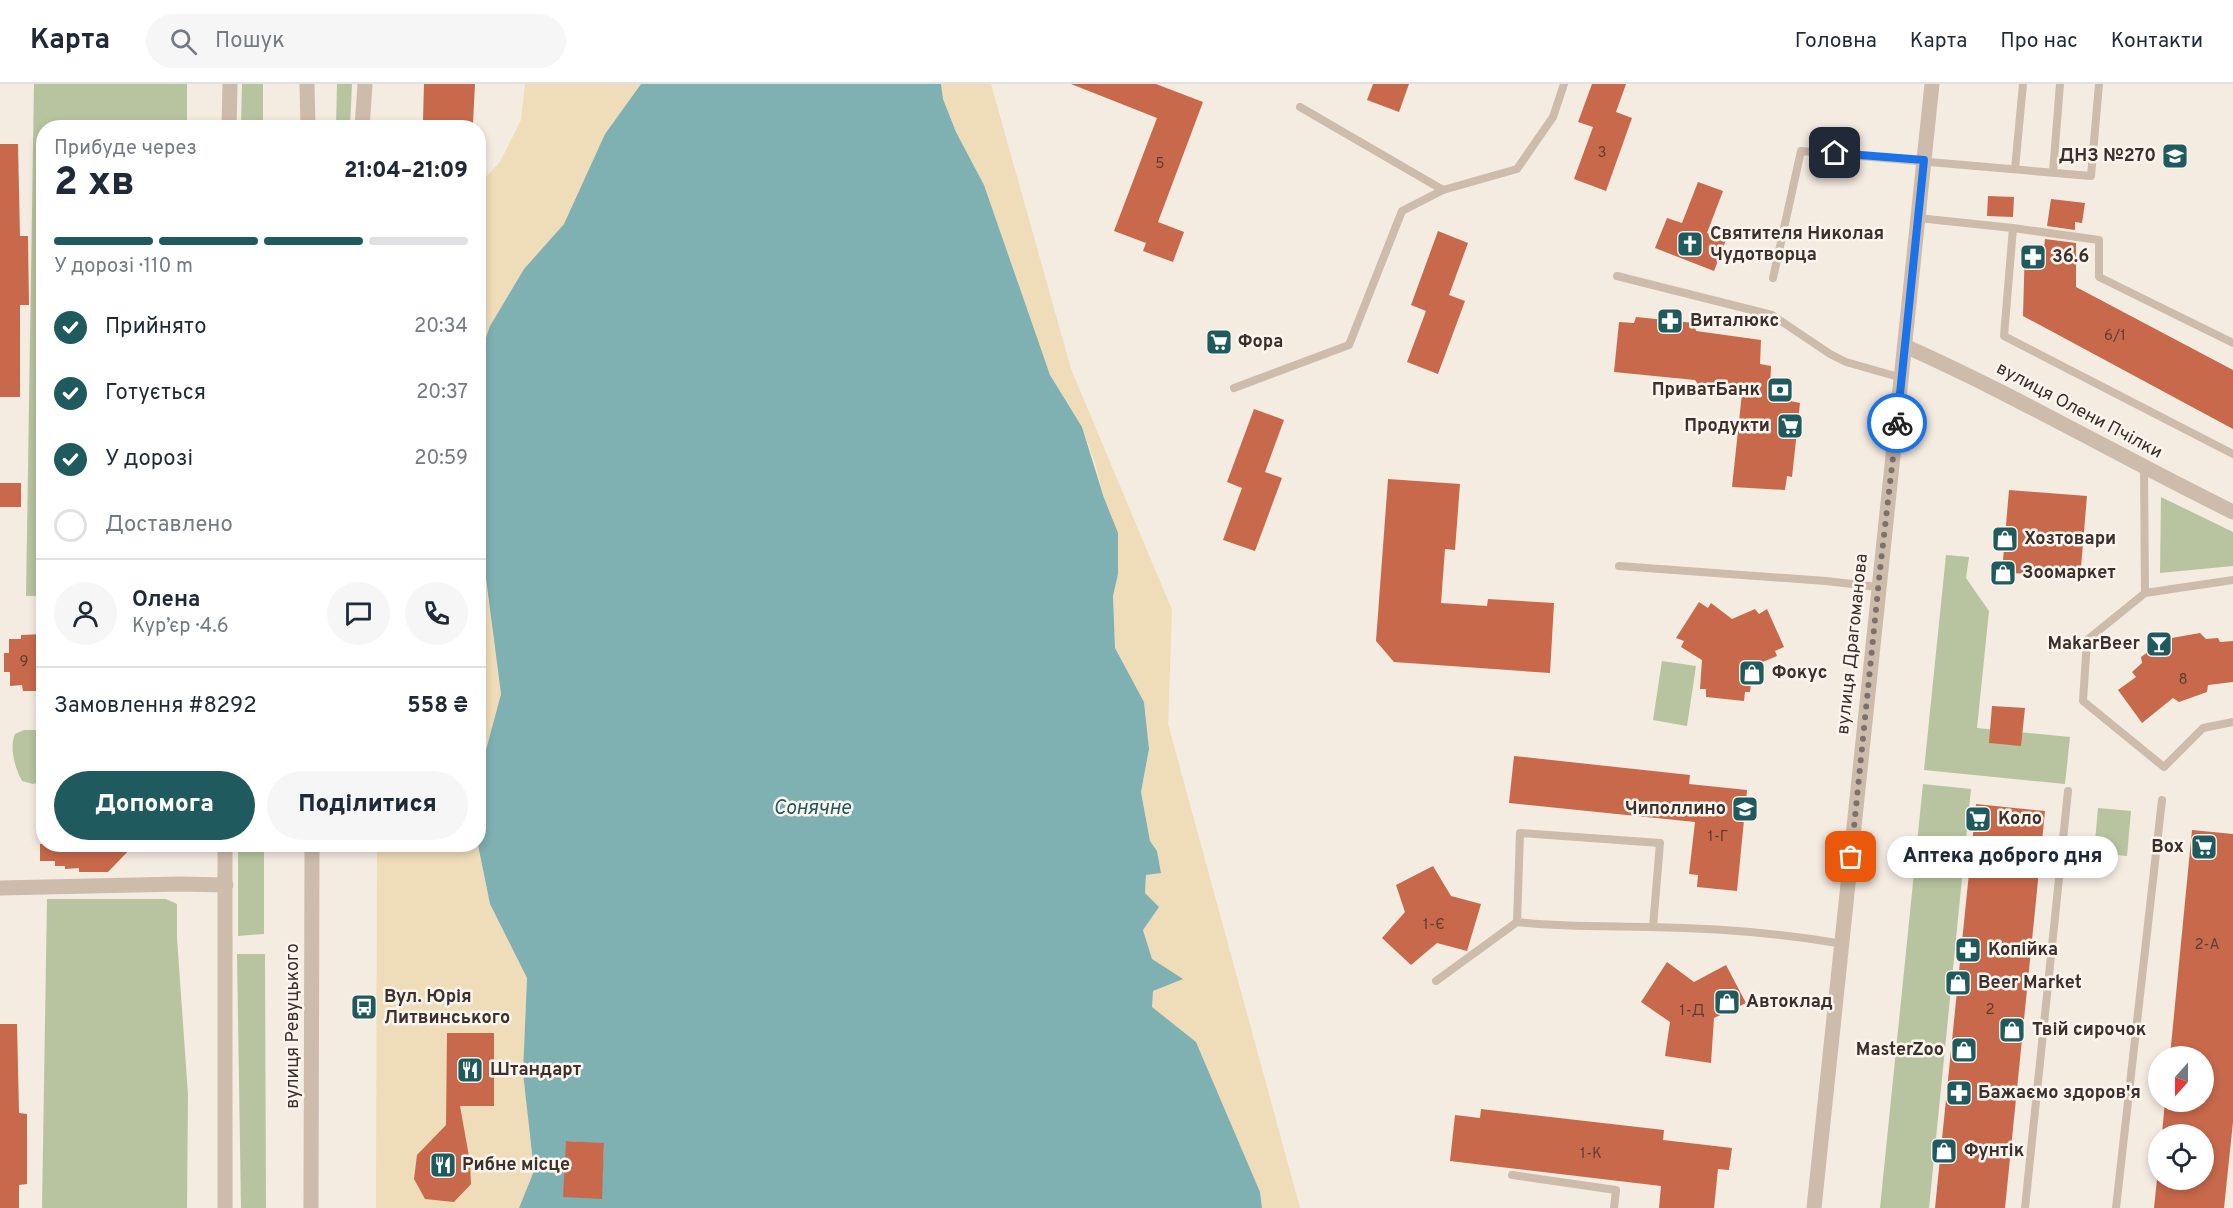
<!DOCTYPE html>
<html lang="uk">
<head>
<meta charset="utf-8">
<style>
  :root { --surface:#fff; --page:#f6f6f7; --text:#1f2937; --muted:#747a83; --line:#e0e1e3; --accent:#1f5a5e }
  body { margin:0; font-family:Overpass,sans-serif; background:var(--page); color:var(--text); height:100vh; display:flex; flex-direction:column; font-size:22px; white-space:nowrap }
  * { box-sizing:border-box; margin:0 }
  p { font-size:20px; color:var(--muted) }
  .icon { flex:none; width:33px; height:33px; fill:none; stroke:currentColor; stroke-width:2; stroke-linecap:round; stroke-linejoin:round }
  .map { position:relative; flex:1; overflow:hidden }
  .panel { position:absolute; left:36px; top:36px; width:450px; height:732px; display:flex; flex-direction:column; background:var(--surface); border-radius:24px; box-shadow:0 3px 9px #0003 }
  .panel>* { flex:none }
  .needle { width:39px; rotate:201deg }
  .fabs { position:absolute; left:2148px; top:962px; display:grid; gap:12px }
  .fabs a { display:grid; place-items:center; width:66px; height:66px; border-radius:50%; background:var(--surface); box-shadow:0 3px 9px #0003; font-size:30px }
  .pin { position:absolute; display:grid; place-items:center; width:51px; height:51px; color:#fff; margin:-26px; border-radius:12px; box-shadow:0 3px 9px #0006 }
  .courier { position:absolute; display:grid; place-items:center; width:60px; height:60px; margin:-30px; border:4px solid #1a73e8; border-radius:50%; background:#fff; color:#222; box-shadow:0 2px 8px #0007 }
  .bubble { position:absolute; height:42px; border-radius:21px; background:var(--surface); box-shadow:0 3px 9px #0003; font-size:20px; font-weight:800; line-height:42px; text-align:center }
  .head em { font-style:normal; font-weight:800 }
  .head div { display:flex; flex-direction:column-reverse }
  .head { display:flex; align-items:center; justify-content:space-between; height:102px; padding:0 18px }
  h1 { font-size:39px; font-weight:800; line-height:45px }
  .bar { display:grid; grid-template-columns:repeat(4,1fr); gap:9px 6px; align-content:center; height:72px; padding:0 18px }
  .bar i { height:8px; border-radius:4px; background:var(--line) }
  .bar .selected { background:var(--accent) }
  .bar p { grid-column:span 4 }
  .line { display:flex; align-items:center; gap:15px; padding:0 18px; border-top:2px solid var(--line) }
  .line div { flex:1 }
  .round { display:grid; place-items:center; flex:none; width:63px; height:63px; border-radius:32px; background:var(--page) }
  ol { padding:0 18px; list-style:none }
  li { display:flex; align-items:center; gap:18px; height:66px }
  li p { margin-inline-start:auto }
  li .icon { padding:6px; border-radius:50%; background:var(--accent); color:#fff; stroke-width:4 }
  li:last-child { color:var(--muted) }
  li i { width:33px; height:33px; border:3px solid var(--line); border-radius:50% }
  .button { display:flex; gap:12px; margin-top:auto; padding:12px 18px }
  .button a { flex:1; height:69px; border-radius:36px; background:var(--accent); color:#fff; font-size:24px; font-weight:800; line-height:69px; text-align:center }
  .button a+a { background:var(--page); color:var(--text) }
  header { display:flex; align-items:center; gap:36px; box-sizing:border-box; height:84px; padding:0 30px; background:var(--surface); border-bottom:2px solid var(--line) }
  header strong { font-size:28px }
  nav { display:flex; gap:33px; margin-inline-start:auto; font-size:21px }
  .search { width:420px; height:54px; background:var(--page); display:flex; align-items:center; gap:15px; box-sizing:border-box; padding:0 21px; border-radius:33px; color:var(--muted); font-size:22px }
  .map>svg:first-child { display:block }
  .green { fill:#b8c4a0 }
  .sand { fill:#efdcb8 }
  .water { fill:#7fb0b2; fill-rule:evenodd }
  .building { fill:#c8694b }
  .lines { fill:none; stroke-linecap:round; stroke-linejoin:round }
  .service { stroke:#cdbbac; stroke-width:8 }
  .minor { stroke:#cdbbac; stroke-width:15 }
  .tertiary { stroke:#cdbbac; stroke-width:15 }
  .done { stroke:#7c716b; stroke-width:6; stroke-dasharray:0 10.8 }
  .route { stroke:#1a73e8; stroke-width:8 }
  .labels { text-anchor:middle; dominant-baseline:central; stroke-width:5; stroke-linejoin:round; paint-order:stroke }
  .number-label { font-size:15px; fill:#5e3e33 }
  .poi-label { font-size:18px; font-weight:bold; fill:#3b302b; stroke:#fbf5ee; text-anchor:start }
  .street-label { font-size:18px; fill:#3b302b; stroke:#fbf5ee }
  .water-label { font-size:20px; font-style:italic; fill:#1f5a5e; stroke:#fbf5ee }
</style>
</head>
<body>
<header>
<strong>Карта</strong>
<div class="search"><svg class="icon" aria-label="search" viewBox="0 0 24 24"><circle cx="10" cy="10" r="6"/><path d="M15 15l6 6"/></svg>Пошук</div>
<nav><a>Головна</a><a>Карта</a><a>Про нас</a><a>Контакти</a></nav>
</header>
<div class="map">
<svg width="2233" height="1124" viewBox="0 0 2233 1124">
  <rect width="100%" height="100%" fill="#f4ebe1"/>
  <path class="green" d="M34 0H187V43L44 44 43 512H26Z
    M242 0H263V43H241Z
    M337 0H352L350 43H336Z
    M2161 413 2233 448V482L2160 489Z
    M1946 471 1969 473 1966 494 1989 527 1977 644 2070 653 2065 700 1924 686Z
    M1662 577 1696 582 1687 642 1653 636Z
    M24 646H43V697L33 700 22 697C15 684 9 664 15 650Z
    M1923 700 1971 705 1929 1124H1880Z
    M2098 724 2131 727 2127 772 2094 769Z
    M238 761H264V850L238 852Z
    M47 815H166L177 820V854L188 1011 187 1124H42Z
    M237 870H265L266 1124H241Z"/>
  <path class="sand" d="M525 0H641L605 50 564 140 524 185 490 242 479 274V100L500 78 521 36Z
    M941 0H991L1071 285 1172 526 1168 640 1300 1124H1262L1260 1108 1196 958 1151 923 1152 875 1143 846 1146 791 1161 788 1157 767 1150 757 1141 708 1149 665 1144 618 1115 564 1113 512 1118 490 1104 414 1095 379 1082 343 1050 291 984 101 956 48 943 15Z
    M478 441 501 610 479 692H478Z
    M377 761H478L490 820 527 894 523 989 534 1087 519 1124H376Z"/>
  <path class="water" d="M641 0H941L943 15 956 48 984 101 1050 291 1082 343 1104 414 1118 449V490L1113 512 1115 564 1144 618 1149 665 1141 708 1150 757 1157 767 1161 789 1146 791 1145 809 1159 823 1143 846 1152 875 1183 895 1153 907 1152 923 1196 958 1260 1108 1262 1124H519L534 1087 523 989 527 894 490 820 478 761 479 692 501 610 479 441V274L490 242 524 185 564 140 605 50ZM567 1057 604 1060 601 1115Z"/>
  <path class="building" d="M424 0H475L473 39 423 36Z
    M1071 0H1156L1203 18 1158 138 1184 148 1173 178 1143 167 1146 159 1114 147 1157 34Z
    M1373 0H1409L1399 28 1367 16Z
    M1592 0H1626L1616 28 1632 34 1606 107 1574 95 1593 43 1578 38Z
    M0 60H18L20 152H28L29 221H20V313H0Z
    M1698 98 1723 107 1707 149 1726 156 1714 187 1655 164 1667 134 1682 139Z
    M1988 112 2014 113 2013 133 1987 132Z
    M2051 115 2085 119 2082 139 2075 138V146L2047 142Z
    M1438 147 1468 159 1449 211 1465 217 1438 290 1407 278 1426 227 1411 221Z
    M2045 155 2076 159V203L2233 286V345L2023 232 2025 161 2044 164Z
    M1636 233 1694 239 1696 247 1761 256 1760 280 1771 282 1770 305 1780 306V315L1800 319 1792 393 1787 392 1785 406 1732 403 1742 309 1701 305 1695 296 1614 288 1619 238 1634 239Z
    M1254 325 1284 336 1265 388 1282 394 1255 467 1223 456 1242 404 1227 398Z
    M1388 395 1460 400 1455 466 1445 465 1441 519 1487 522 1488 515 1554 519 1550 589 1394 578 1376 557Z
    M0 399H21V423H0Z
    M2009 406 2087 412 2080 495 2002 488Z
    M1699 518 1708 524 1711 519 1732 535 1755 525 1759 530 1767 525 1784 563 1775 567 1777 572 1753 582 1750 608H1745L1744 617 1706 613V605H1700L1702 576 1681 563 1684 557 1676 554Z
    M2200 549 2206 555 2218 554 2220 558 2233 557V598L2208 601 2207 608 2179 618 2173 614 2142 639 2118 606 2136 593 2132 588 2142 579 2141 573 2166 555Z
    M44 550V607H23L22 601 10 602V588H4V569H9V555H21V551Z
    M1992 622 2025 624 2021 662 1989 659Z
    M1514 672 1690 691 1689 700 1747 706 1737 807 1697 803 1698 791 1689 790 1695 738 1509 719Z
    M1976 720 2045 727 2005 1124H1935Z
    M2192 746 2233 750V1038L2224 1124H2154L2157 1095H2204V1050H2162L2165 1017H2204V972H2170Z
    M40 760H135L108 788H79V784L65 785V782H55V777H40Z
    M1433 782 1451 812 1481 820 1467 867 1437 859 1411 881 1382 854 1405 828 1396 801Z
    M1667 878 1694 898 1726 881 1746 919 1714 934 1711 979 1665 972 1670 938 1641 918Z
    M0 940H17L19 1029 27 1030V1100L19 1101V1124H0Z
    M447 949H494V1022H460L470 1078 471 1100 454 1118 425 1115 414 1095 417 1071 446 1041Z
    M1481 1025 1664 1046 1663 1056 1732 1064 1729 1086 1718 1085 1714 1124H1659L1661 1102 1450 1077 1455 1031 1480 1034Z
    M566 1057 604 1059 602 1115 563 1113Z"/>
  <g class="lines">
    <path class="service" d="M1300 23 1443 106
      M2015 85 2023 0
      M2053 88 2060 0
      M1918 134 2013 144
      M1617 192 1772 231 1830 270 1846 278 1902 294
      M1773 194 1801 67 2091 92 2099 0
      M2233 259 2099 193V156L2013 144 2004 252 2233 370
      M1234 304 1349 261 1402 127 1443 106 1517 85 1553 33 1564 0
      M2144 384 2145 509 2087 556 2083 617 2164 683 2203 644 2233 638
      M1619 482 1826 497 1878 503
      M2145 509 2233 496
      M1517 838 1520 749 1660 759 1653 843
      M1436 897 1517 838C1561 843 1605 842 1650 843 1714 844 1780 849 1843 860
      M1512 1091 1616 1106 1614 1124
      M2025 1124 2068 707
      M2116 1124 2162 716"/>
    <path class="minor" d="M229 44 230 0
      M362 44 365 0
      M1905 262C2017 312 2123 374 2233 428
      M225 760V1124
      M0 804 180 800 226 801"/>
    <path class="tertiary" d="M307 0 308 44
      M311 1124 312 760
      M1814 1124 1932 0"/>
  </g>
  <g class="lines">
    <path class="done" d="M1851 773 1880 486 1897 339"/>
    <path class="route" d="M1835 69 1924 76 1897 339"/>
  </g>
  <defs>
    <symbol id="school-square" viewBox="-11 -11 22 22"><rect x="-9" y="-9" width="18" height="18" rx="4" fill="#1f5a5e" stroke="#fbf5ee"/><path d="M0-5L7-2L0 1L-7-2ZM-4 1L0 2.5L4 1V4Q0 6-4 4Z" fill="#fff"/></symbol>
    <symbol id="church-square" viewBox="-11 -11 22 22"><rect x="-9" y="-9" width="18" height="18" rx="4" fill="#1f5a5e" stroke="#fbf5ee"/><path d="M-1.2-6h2.4v3.5h3.3v2.4h-3.3V6h-2.4V-.1h-3.3v-2.4h3.3Z" fill="#fff"/></symbol>
    <symbol id="pharmacy-square" viewBox="-11 -11 22 22"><rect x="-9" y="-9" width="18" height="18" rx="4" fill="#1f5a5e" stroke="#fbf5ee"/><path d="M-2-6h4v4h4v4h-4v4h-4v-4h-4v-4h4Z" fill="#fff"/></symbol>
    <symbol id="supermarket-square" viewBox="-11 -11 22 22"><rect x="-9" y="-9" width="18" height="18" rx="4" fill="#1f5a5e" stroke="#fbf5ee"/><path d="M-6-5.5h2.5l.6 2H6L4.5 2H-2.5L-4.4-4H-6ZM-1.5 3.2a1.3 1.3 0 1 0 .1 0ZM3 3.2a1.3 1.3 0 1 0 .1 0Z" fill="#fff"/></symbol>
    <symbol id="bank-square" viewBox="-11 -11 22 22"><rect x="-9" y="-9" width="18" height="18" rx="4" fill="#1f5a5e" stroke="#fbf5ee"/><path d="M-6-4H6V4H-6ZM0-2.3a2.3 2.3 0 1 0 0 4.6a2.3 2.3 0 1 0 0-4.6Z" fill="#fff"/></symbol>
    <symbol id="shop-square" viewBox="-11 -11 22 22"><rect x="-9" y="-9" width="18" height="18" rx="4" fill="#1f5a5e" stroke="#fbf5ee"/><path d="M-5-2.5h2.3a2.7 3.5 0 0 1 5.4 0H5L5.5 6h-11ZM-1.5-2.5h3a1.5 2.3 0 0 0-3 0Z" fill="#fff"/></symbol>
    <symbol id="bar-square" viewBox="-11 -11 22 22"><rect x="-9" y="-9" width="18" height="18" rx="4" fill="#1f5a5e" stroke="#fbf5ee"/><path d="M-6-5H6L.8 .8V4.5H3.5V6h-7V4.5H-.8V.8Z" fill="#fff"/></symbol>
    <symbol id="bus-square" viewBox="-11 -11 22 22"><rect x="-9" y="-9" width="18" height="18" rx="4" fill="#1f5a5e" stroke="#fbf5ee"/><path d="M-5-6H5V4H4V6H2V4H-2V6H-4V4H-5ZM-3.5-4V0h7V-4ZM-3.5 1.2v1.5H-2V1.2ZM2 1.2v1.5H3.5V1.2Z" fill="#fff"/></symbol>
    <symbol id="restaurant-square" viewBox="-11 -11 22 22"><rect x="-9" y="-9" width="18" height="18" rx="4" fill="#1f5a5e" stroke="#fbf5ee"/><path d="M-5-6h1v4h1v-4h1v4h1v-4h1v5L-1.5 .5V6h-2V.5L-5-1ZM5-6V6H3V1.5H1.5Q1.5-4 5-6Z" fill="#fff"/></symbol>
  </defs>
  <g fill-rule="evenodd">
    <use href="#school-square" x="2160" y="57" width="30" height="30"/>
    <use href="#church-square" x="1675" y="145" width="30" height="30"/>
    <use href="#pharmacy-square" x="2018" y="158" width="30" height="30"/>
    <use href="#pharmacy-square" x="1655" y="222" width="30" height="30"/>
    <use href="#supermarket-square" x="1204" y="243" width="30" height="30"/>
    <use href="#bank-square" x="1765" y="291" width="30" height="30"/>
    <use href="#supermarket-square" x="1775" y="327" width="30" height="30"/>
    <use href="#shop-square" x="1990" y="440" width="30" height="30"/>
    <use href="#shop-square" x="1988" y="474" width="30" height="30"/>
    <use href="#bar-square" x="2144" y="545" width="30" height="30"/>
    <use href="#shop-square" x="1737" y="574" width="30" height="30"/>
    <use href="#school-square" x="1730" y="710" width="30" height="30"/>
    <use href="#supermarket-square" x="1963" y="720" width="30" height="30"/>
    <use href="#supermarket-square" x="2189" y="748" width="30" height="30"/>
    <use href="#pharmacy-square" x="1953" y="851" width="30" height="30"/>
    <use href="#shop-square" x="1943" y="884" width="30" height="30"/>
    <use href="#shop-square" x="1712" y="903" width="30" height="30"/>
    <use href="#bus-square" x="349" y="908" width="30" height="30"/>
    <use href="#shop-square" x="1997" y="931" width="30" height="30"/>
    <use href="#shop-square" x="1949" y="951" width="30" height="30"/>
    <use href="#restaurant-square" x="455" y="971" width="30" height="30"/>
    <use href="#pharmacy-square" x="1944" y="994" width="30" height="30"/>
    <use href="#shop-square" x="1929" y="1052" width="30" height="30"/>
    <use href="#restaurant-square" x="428" y="1066" width="30" height="30"/>
  </g>
  <g class="labels">
    <g class="number-label">
      <text x="1602" y="69">3</text>
      <text x="1160" y="80">5</text>
      <text x="2115" y="252">6/1</text>
      <text x="24" y="578">9</text>
      <text x="2183" y="596">8</text>
      <text x="1718" y="753">1-Г</text>
      <text x="1434" y="841">1-Є</text>
      <text x="2207" y="861">2-А</text>
      <text x="1990" y="926">2</text>
      <text x="1692" y="927">1-Д</text>
      <text x="1591" y="1070">1-К</text>
    </g>
    <g class="poi-label">
      <text x="2156" y="72" text-anchor="end">ДНЗ №270</text>
      <text x="1710" y="150">Святителя Николая<tspan x="1710" dy="21">Чудотворца</tspan></text>
      <text x="2052" y="173">36.6</text>
      <text x="1690" y="237">Виталюкс</text>
      <text x="1238" y="258">Фора</text>
      <text x="1760" y="306" text-anchor="end">ПриватБанк</text>
      <text x="1770" y="342" text-anchor="end">Продукти</text>
      <text x="2024" y="455">Хозтовари</text>
      <text x="2022" y="489">Зоомаркет</text>
      <text x="2140" y="560" text-anchor="end">MakarBeer</text>
      <text x="1772" y="589">Фокус</text>
      <text x="1726" y="725" text-anchor="end">Чиполлино</text>
      <text x="1998" y="735">Коло</text>
      <text x="2184" y="763" text-anchor="end">Box</text>
      <text x="1988" y="866">Копійка</text>
      <text x="1978" y="899">Beer Market</text>
      <text x="384" y="913">Вул. Юрія<tspan x="384" dy="21">Литвинського</tspan></text>
      <text x="1746" y="918">Автоклад</text>
      <text x="2032" y="946">Твій сирочок</text>
      <text x="1944" y="966" text-anchor="end">MasterZoo</text>
      <text x="490" y="986">Штандарт</text>
      <text x="1978" y="1009">Бажаємо здоров'я</text>
      <text x="1964" y="1067">Фунтік</text>
      <text x="462" y="1081">Рибне місце</text>
    </g>
    <g class="street-label">
      <text transform="translate(2079 327) rotate(28)">вулиця Олени Пчілки</text>
      <text transform="translate(1853 560) rotate(-84)">вулиця Драгоманова</text>
      <text transform="translate(293 942) rotate(-90)">вулиця Ревуцького</text>
    </g>
    <g class="water-label">
      <text x="812" y="725">Сонячне</text>
    </g>
  </g>
</svg>
<div class="fabs">
<a><svg class="needle" viewBox="-14 -14 28 28"><path d="M0-13l5 13h-10z" fill="#e53935"/><path d="M0 13l5-13h-10z" fill="#747a83"/></svg></a>
<a><svg class="icon" aria-label="locate" viewBox="0 0 24 24"><circle cx="12" cy="12" r="6"/><path d="M12 2v4M12 18v4M2 12h4M18 12h4"/></svg></a>
</div>
<div class="pin" style="left:1851px;top:773px;background:#ea580c"><svg class="icon" aria-label="bag" viewBox="0 0 24 24"><path d="M5 8h14l-1 12H6zM9 8a3 3 0 0 1 6 0"/></svg></div>
<div class="pin" style="left:1835px;top:69px;background:#1f2937"><svg class="icon" aria-label="home" viewBox="0 0 24 24"><path d="M3 11l9-7 9 7M6 9v11h12V9"/></svg></div>
<div class="courier" style="left:1897px;top:339px"><svg class="icon" aria-label="bike" viewBox="0 0 24 24"><circle cx="6" cy="16" r="4"/><circle cx="18" cy="16" r="4"/><path d="M6 16l4-8h5l3 8M10 8l3 8H6M13 5h3"/></svg></div>
<div class="bubble" style="left:1887px;top:752px;width:231px">Аптека доброго дня</div>
<section class="panel">
<div class="head"><div><h1>2 хв</h1><p>Прибуде через</p></div><em>21:04–21:09</em></div>
<div class="bar"><i class="selected"></i><i class="selected"></i><i class="selected"></i><i></i><p>У дорозі · 110 m</p></div>
<ol>
<li><svg class="icon" aria-label="check" viewBox="0 0 24 24"><path d="M5 12l5 5 9-10"/></svg>Прийнято<p>20:34</p></li>
<li><svg class="icon" aria-label="check" viewBox="0 0 24 24"><path d="M5 12l5 5 9-10"/></svg>Готується<p>20:37</p></li>
<li><svg class="icon" aria-label="check" viewBox="0 0 24 24"><path d="M5 12l5 5 9-10"/></svg>У дорозі<p>20:59</p></li>
<li><i></i>Доставлено</li>
</ol>
<div class="line" style="height:108px"><a class="round"><svg class="icon" aria-label="person" viewBox="0 0 24 24"><circle cx="12" cy="8" r="4"/><path d="M4 21q1-7 8-7t8 7"/></svg></a><div><b>Олена</b><p>Кур’єр · 4.6</p></div><a class="round"><svg class="icon" aria-label="chat" viewBox="0 0 24 24"><path d="M4 5h16v11H9l-5 4z"/></svg></a><a class="round"><svg class="icon" aria-label="phone" viewBox="0 0 24 24"><path d="M5 4h4l2 5-3 2q2 4 5 5l2-3 5 2v4C11 20 4 13 5 4z"/></svg></a></div>
<div class="line" style="height:78px"><div>Замовлення #8292</div><b>558 ₴</b></div>
<div class="button"><a>Допомога</a><a>Поділитися</a></div>
</section>
</div>
</body>
</html>
